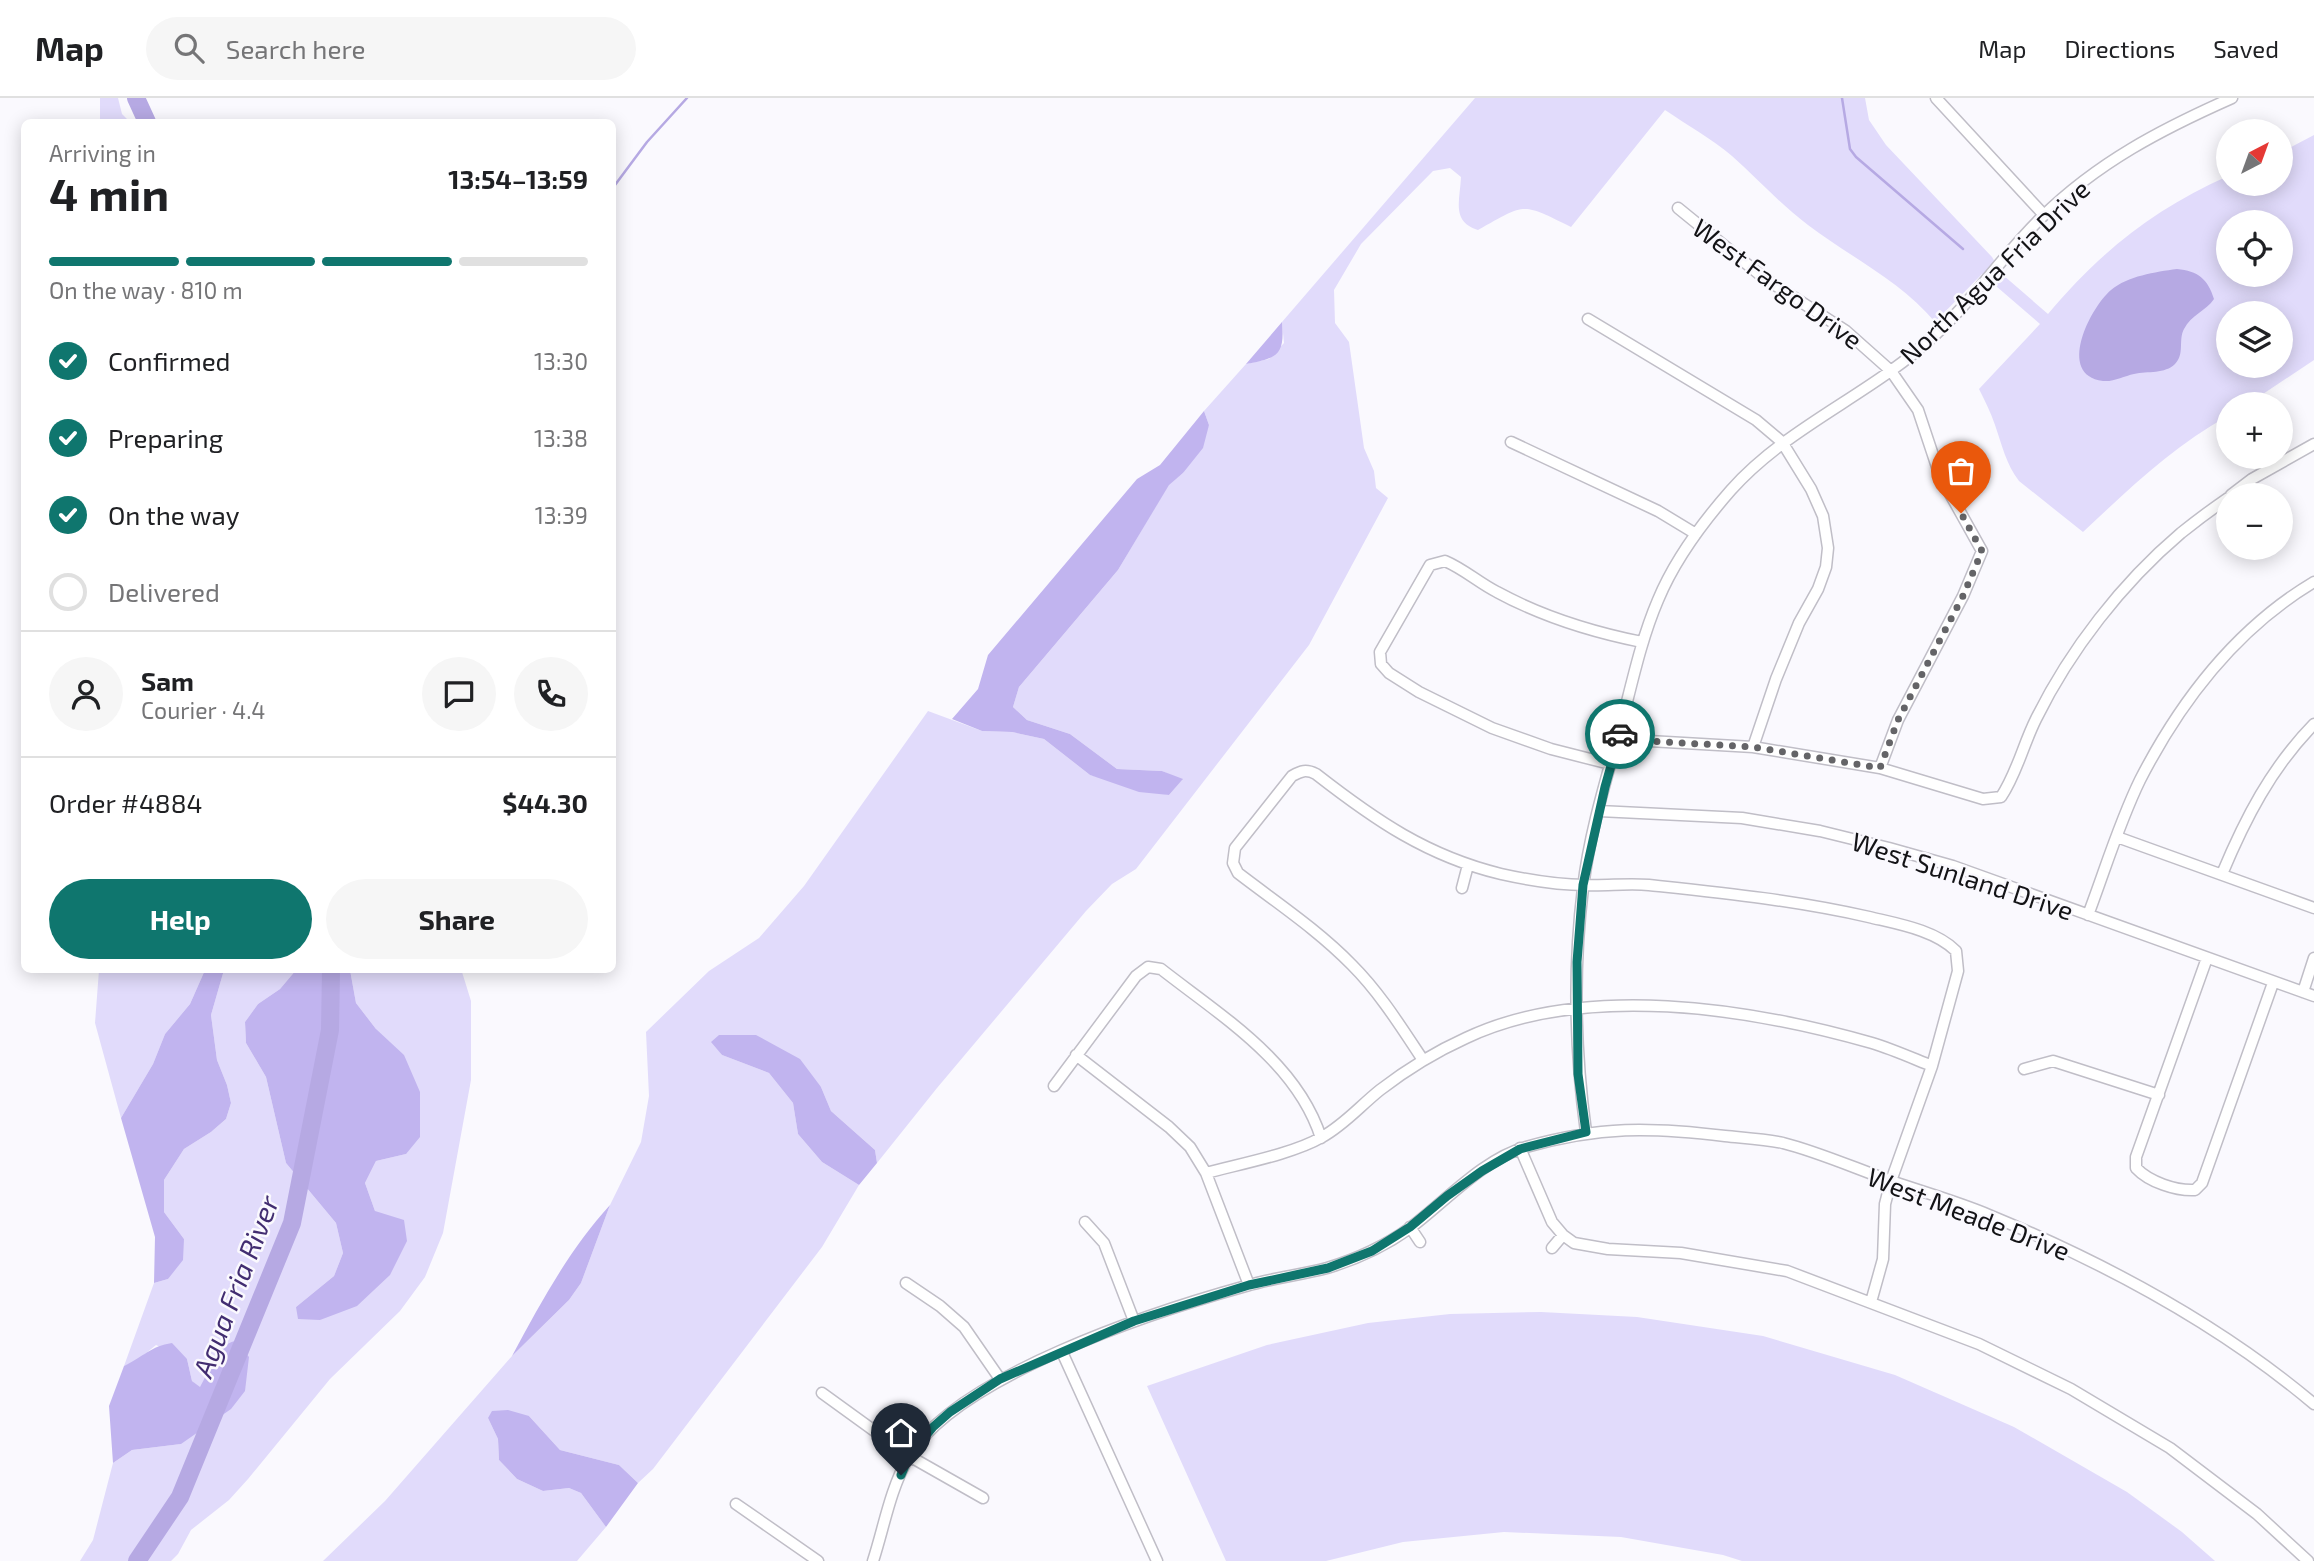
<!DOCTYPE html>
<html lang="en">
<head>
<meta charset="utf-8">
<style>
  :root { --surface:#fff; --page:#f6f6f6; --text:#202124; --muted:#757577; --line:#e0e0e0; --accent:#0f766e }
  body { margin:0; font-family:"Exo 2",sans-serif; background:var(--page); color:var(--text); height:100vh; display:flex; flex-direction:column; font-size:26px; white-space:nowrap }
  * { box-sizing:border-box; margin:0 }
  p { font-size:23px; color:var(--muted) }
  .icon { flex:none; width:38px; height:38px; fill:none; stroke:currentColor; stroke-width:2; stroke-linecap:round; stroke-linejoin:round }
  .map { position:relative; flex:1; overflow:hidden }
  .details { position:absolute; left:21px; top:21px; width:595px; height:854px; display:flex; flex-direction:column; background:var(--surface); border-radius:10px; box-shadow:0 4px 18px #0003 }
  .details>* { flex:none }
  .needle { width:46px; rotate:41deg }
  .fabs { position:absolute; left:2216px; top:21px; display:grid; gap:14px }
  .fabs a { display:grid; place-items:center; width:77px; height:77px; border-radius:50%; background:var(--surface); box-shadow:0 4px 18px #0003; font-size:35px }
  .pin { position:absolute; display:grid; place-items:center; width:60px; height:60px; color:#fff; margin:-72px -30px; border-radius:50% 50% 50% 0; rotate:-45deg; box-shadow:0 0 7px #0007 }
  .pin .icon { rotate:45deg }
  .courier { position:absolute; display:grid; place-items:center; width:70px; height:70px; margin:-35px; border:5px solid #0f766e; border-radius:50%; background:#fff; color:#222; box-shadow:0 2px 9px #0007 }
  .overview em { font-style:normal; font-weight:700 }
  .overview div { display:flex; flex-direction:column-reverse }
  .overview { display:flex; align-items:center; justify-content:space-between; height:119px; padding:0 28px }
  h1 { font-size:46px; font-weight:700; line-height:52px }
  .bar { display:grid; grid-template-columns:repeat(4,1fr); gap:10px 7px; align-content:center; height:84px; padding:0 28px }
  .bar i { height:9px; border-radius:5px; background:var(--line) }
  .bar .selected { background:var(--accent) }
  .bar p { grid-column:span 4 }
  .line { display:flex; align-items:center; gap:18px; padding:0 28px; border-top:2px solid var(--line) }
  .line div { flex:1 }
  .round { display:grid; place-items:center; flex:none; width:74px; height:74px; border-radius:37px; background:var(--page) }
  ol { padding:0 28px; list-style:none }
  li { display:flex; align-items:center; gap:21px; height:77px }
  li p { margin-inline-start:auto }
  li .icon { padding:7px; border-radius:50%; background:var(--accent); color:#fff; stroke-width:4 }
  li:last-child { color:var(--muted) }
  li i { width:38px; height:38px; border:4px solid var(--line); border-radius:50% }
  .cta { display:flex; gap:14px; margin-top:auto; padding:14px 28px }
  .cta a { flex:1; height:80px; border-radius:42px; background:var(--accent); color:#fff; font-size:28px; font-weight:700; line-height:80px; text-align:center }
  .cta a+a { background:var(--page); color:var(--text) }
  header { display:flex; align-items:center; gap:42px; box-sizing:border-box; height:98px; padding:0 35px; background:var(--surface); border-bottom:2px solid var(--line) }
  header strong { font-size:33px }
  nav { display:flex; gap:38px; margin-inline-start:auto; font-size:24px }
  .search { width:490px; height:63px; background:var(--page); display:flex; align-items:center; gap:18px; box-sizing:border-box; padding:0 24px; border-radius:38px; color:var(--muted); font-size:26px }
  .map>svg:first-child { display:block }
  .green { fill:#e1dbfb; fill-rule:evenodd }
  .forest { fill:#c1b4ef }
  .water { fill:#b6a9e3 }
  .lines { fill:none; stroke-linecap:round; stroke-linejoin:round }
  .stream { stroke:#b6a9e3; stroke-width:2.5 }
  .river { stroke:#b6a9e3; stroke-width:18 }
  .street-casing { stroke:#c0bec7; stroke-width:13 }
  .street { stroke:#fff; stroke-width:10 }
  .done { stroke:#646467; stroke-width:7; stroke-dasharray:0 12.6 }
  .route { stroke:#0f766e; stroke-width:9 }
  .labels { text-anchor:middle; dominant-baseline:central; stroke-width:5; stroke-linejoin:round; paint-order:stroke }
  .street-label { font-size:26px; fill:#131316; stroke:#faf9fe }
  .water-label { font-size:28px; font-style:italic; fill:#422d71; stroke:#faf9fe }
</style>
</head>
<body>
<header>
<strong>Map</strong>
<div class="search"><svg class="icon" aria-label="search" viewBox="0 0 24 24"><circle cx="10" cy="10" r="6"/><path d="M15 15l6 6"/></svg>Search here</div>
<nav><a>Map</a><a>Directions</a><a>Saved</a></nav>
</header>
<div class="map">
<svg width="2314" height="1463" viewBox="0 0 2314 1463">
  <rect width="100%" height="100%" fill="#faf9fe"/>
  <path class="green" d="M100 0H118L122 16 130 24H100Z
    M1475 0H1865L1869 22 1886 47 1992 159 2003 177 2048 216C2100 154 2154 111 2228 78V86H2280V55L2314 37V262L2248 306H2228V318C2173 348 2128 392 2083 434L2019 383C2006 366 2002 347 1995 327 1991 315 1985 303 1979 291L2040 226 1982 176 1935 224C1901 183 1850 159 1808 127 1780 106 1758 81 1732 58 1712 41 1687 27 1665 12L1571 129C1521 104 1526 105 1478 132 1451 124 1460 102 1461 79L1450 70 1433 73 1361 146 1334 192 1335 225 1349 244 1364 350 1374 373 1376 390 1388 400 1309 547 1136 771 1112 786 1086 813 937 990 877 1065 875 1052 831 1013 821 989 712 943 722 957 769 975 793 1005 798 1036 822 1064 859 1087 822 1149 653 1371 638 1385 619 1367 560 1352 529 1318 488 1320 498 1341 499 1362 517 1381 543 1393 569 1390 581 1395 606 1429 577 1463H323L385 1403 512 1258 569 1202 581 1185 610 1107 641 1044 649 998 646 934 709 873 759 840 804 788 928 613 982 633 1012 634 1044 641 1090 677 1169 697 1182 682 1162 673 1117 671 1070 636 1027 622 1013 609 1019 589 1118 472 1169 386 1183 375 1209 327 1204 313 1246 266 1269 261 1284 245 1282 224ZM2228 124H2280V177H2228ZM2228 215H2280V268H2228Z
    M99 872H205L190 906 165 936 153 966 121 1020 95 925Z
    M224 872H296L280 891 258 906 245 924 246 945 266 979 286 1065 336 1125 343 1155 334 1178 296 1209 320 1222 375 1113 365 1085 376 1063 406 1056 376 931 356 905 350 872H458L462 874 471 903V982L443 1135 425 1179 400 1213 330 1281 248 1381 229 1402 191 1432 178 1456 171 1463H80L93 1442 113 1365 132 1352 181 1346 220 1254 200 1290 192 1283 187 1261 156 1247 139 1261 124 1268 154 1185 168 1181 184 1141 164 1114V1082L184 1051 211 1034 226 1021 231 1005 227 987 217 962 211 917Z
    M1541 1214 1637 1219 1763 1238 1895 1277 2014 1329 2127 1394 2182 1434 2215 1463H1742L1723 1457 1621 1439 1504 1434 1403 1444 1326 1463H1226L1147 1288 1267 1247 1368 1225 1450 1216Z"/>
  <path class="forest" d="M1282 224C1285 258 1277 260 1246 266Z
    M1204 313 1209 327 1203 350 1183 375 1169 387 1118 472 1019 589 1013 609 1027 622 1070 636 1117 671 1162 673 1183 681 1169 697 1139 694 1090 677 1044 641 1012 634 982 633 952 621 978 591 988 557 1137 381 1160 367Z
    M205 872H224L211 917 217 962 227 987 231 1005 226 1021 211 1034 184 1051 164 1082V1114L184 1141 183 1162 168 1181 154 1185 155 1139 121 1020 153 966 165 936 190 906Z
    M296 872H350L356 905 376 931 404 957 420 994V1039L406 1056 376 1063 365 1085 375 1113 404 1122 407 1143 390 1177 357 1208 320 1222 298 1221 296 1209 334 1178 343 1155 336 1125 286 1065 266 979 246 945 245 924 258 906 280 891Z
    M719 937H756L800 961 821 989 831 1013 875 1052 877 1065 859 1087 822 1064 798 1036 793 1005 769 975 722 957 711 944Z
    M610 1107 581 1185 569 1202 512 1258C541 1204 569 1152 610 1107Z
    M235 1243 249 1259 245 1293 231 1311 181 1346 132 1352 113 1365 109 1308 124 1268C143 1259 151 1248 172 1245L187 1261 192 1283 200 1289C209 1274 216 1247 235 1243Z
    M508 1312 529 1318 560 1352 619 1367 638 1385 606 1429 581 1395 569 1390 543 1393 517 1381 499 1362 498 1341 488 1320 492 1313Z"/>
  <path class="water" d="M2177 171C2198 173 2208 181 2214 201 2206 213 2191 217 2184 231 2178 242 2185 256 2175 266 2165 276 2148 273 2134 276 2124 278 2114 284 2103 283 2056 277 2090 210 2111 192 2128 178 2155 174 2177 171Z"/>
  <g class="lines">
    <path class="stream" d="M1842 0 1850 51 1856 59 1963 151
      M612 91 647 44 687 0"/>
    <path class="river" d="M136 0 147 24
      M137 1463 180 1399 292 1125 330 932 331 872"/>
    <defs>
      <path id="street" d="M1936 0 2044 117
        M1678 110 1764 180 1846 233 1891 273 1918 312 1940 378 1982 453 1963 498 1898 622 1880 670
        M1588 221 1756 322 1782 344 1811 391 1823 418 1828 450 1826 469 1818 491 1799 525 1776 581 1753 649
        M1511 344 1658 413 1696 436
        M2231 397 2252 381 2314 346
        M1618 636 1649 643 1753 649 1880 670 1983 701 2001 699C2017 675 2023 647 2036 621 2070 552 2122 485 2181 435 2196 423 2212 411 2228 400
        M1610 666 1551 651 1492 630 1419 594 1389 575 1381 566 1380 554 1430 467 1445 463C1464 471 1479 485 1497 494 1543 519 1592 534 1642 544
        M1599 713 1742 720 1820 733 1889 750 1953 768 2314 898
        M2117 739 2314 810
        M2222 776C2245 721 2271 670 2314 626
        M1462 790 1468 767
        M2088 817C2105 772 2119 725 2140 682 2180 604 2237 530 2314 484
        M2207 860 2136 1059V1070C2149 1084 2176 1093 2195 1092L2202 1085 2273 885
        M2303 894 2314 860
        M1076 957 1169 1029 1190 1049 1206 1075 1249 1187
        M1423 962C1401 929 1380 895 1352 867 1318 832 1277 805 1238 775L1233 765 1235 750 1292 678C1301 673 1306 671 1316 676 1375 722 1427 758 1501 776 1528 782 1557 787 1585 787 1606 788 1628 785 1649 787 1724 795 1794 802 1869 819 1898 826 1935 832 1956 853L1958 873 1932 968 1891 1083 1885 1106 1883 1161 1871 1204
        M2024 971 2053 963 2159 997
        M1054 988 1136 878 1148 869 1161 871C1221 918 1297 964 1321 1040
        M1586 1034C1575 954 1573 871 1583 790 1589 738 1605 685 1619 635 1631 590 1640 544 1658 502 1675 461 1702 425 1731 392 1789 327 1873 296 1936 236 1975 200 2004 156 2042 119 2098 64 2162 31 2232 0
        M1520 1050 1552 1124 1563 1137 1574 1145 1608 1151 1681 1155 1787 1173 1979 1246 2071 1291 2170 1350 2257 1416 2308 1463
        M1206 1075C1239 1066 1293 1056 1322 1039 1344 1027 1360 1008 1380 992 1406 972 1435 954 1466 940 1585 884 1749 910 1872 945 1892 951 1912 960 1932 968
        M1085 1124 1104 1145 1134 1223
        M1410 1129 1420 1144
        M1552 1150 1563 1137
        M906 1185 940 1208 964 1229 1000 1281
        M1062 1254 1157 1463
        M822 1295 909 1358 983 1400
        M736 1406 818 1463
        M873 1463C884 1429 890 1392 908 1360 955 1278 1156 1213 1246 1188 1272 1180 1301 1177 1327 1170 1357 1161 1385 1148 1410 1130 1445 1104 1483 1061 1526 1049 1600 1028 1650 1029 1725 1038 1744 1040 1765 1041 1783 1045 1819 1054 1859 1072 1894 1084 1926 1095 1958 1104 1989 1117 2105 1165 2218 1225 2314 1306"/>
    </defs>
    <use href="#street" class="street-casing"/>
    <use href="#street" class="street"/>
  </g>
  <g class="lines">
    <path class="done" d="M1620 636 1649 643 1753 649 1880 670 1898 622 1963 498 1982 453 1961 415"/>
    <path class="route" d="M901 1377 909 1358 933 1329 950 1314 1000 1281 1134 1223 1249 1187 1328 1170 1372 1153 1410 1129 1447 1098 1482 1073 1520 1051 1586 1034 1578 976 1577 864 1583 787 1605 689 1620 636"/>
  </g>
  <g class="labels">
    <g class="street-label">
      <text transform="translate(1994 173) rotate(-44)">North Agua Fria Drive</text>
      <text transform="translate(1778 185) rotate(36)">West Fargo Drive</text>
      <text transform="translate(1963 777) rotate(18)">West Sunland Drive</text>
      <text transform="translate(1969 1115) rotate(21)">West Meade Drive</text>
    </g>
    <g class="water-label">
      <text transform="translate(235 1188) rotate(-69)">Agua Fria River</text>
    </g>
  </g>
</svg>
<div class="fabs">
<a><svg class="needle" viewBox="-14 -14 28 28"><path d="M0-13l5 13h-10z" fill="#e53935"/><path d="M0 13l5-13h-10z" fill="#757577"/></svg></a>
<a><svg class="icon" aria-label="locate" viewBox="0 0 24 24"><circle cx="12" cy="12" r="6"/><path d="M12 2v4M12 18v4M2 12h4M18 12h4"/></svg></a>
<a><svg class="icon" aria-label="layers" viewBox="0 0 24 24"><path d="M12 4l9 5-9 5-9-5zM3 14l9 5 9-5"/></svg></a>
<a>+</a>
<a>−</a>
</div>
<div class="pin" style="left:1961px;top:415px;background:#ea580c"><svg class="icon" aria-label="bag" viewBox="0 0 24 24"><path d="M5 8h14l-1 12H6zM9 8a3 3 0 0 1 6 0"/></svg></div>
<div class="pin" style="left:901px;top:1377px;background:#1f2937"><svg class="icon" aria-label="home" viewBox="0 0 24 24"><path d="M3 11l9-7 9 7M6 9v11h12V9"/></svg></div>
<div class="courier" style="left:1620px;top:636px"><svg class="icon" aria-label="car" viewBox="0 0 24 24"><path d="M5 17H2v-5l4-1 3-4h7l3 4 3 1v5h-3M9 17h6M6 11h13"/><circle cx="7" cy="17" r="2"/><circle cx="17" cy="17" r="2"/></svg></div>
<section class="details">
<div class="overview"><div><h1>4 min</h1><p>Arriving in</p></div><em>13:54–13:59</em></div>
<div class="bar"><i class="selected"></i><i class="selected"></i><i class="selected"></i><i></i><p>On the way · 810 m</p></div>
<ol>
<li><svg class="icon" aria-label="check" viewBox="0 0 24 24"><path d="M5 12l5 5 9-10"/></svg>Confirmed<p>13:30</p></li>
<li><svg class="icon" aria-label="check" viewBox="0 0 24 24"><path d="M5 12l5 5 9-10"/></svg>Preparing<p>13:38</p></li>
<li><svg class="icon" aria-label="check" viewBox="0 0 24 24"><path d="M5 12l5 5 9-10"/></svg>On the way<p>13:39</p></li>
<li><i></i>Delivered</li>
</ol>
<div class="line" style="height:126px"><a class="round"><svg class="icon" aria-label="person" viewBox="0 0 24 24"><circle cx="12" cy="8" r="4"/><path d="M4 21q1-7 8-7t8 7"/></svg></a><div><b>Sam</b><p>Courier · 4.4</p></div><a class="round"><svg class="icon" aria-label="chat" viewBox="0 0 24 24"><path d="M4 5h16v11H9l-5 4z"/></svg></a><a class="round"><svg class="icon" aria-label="phone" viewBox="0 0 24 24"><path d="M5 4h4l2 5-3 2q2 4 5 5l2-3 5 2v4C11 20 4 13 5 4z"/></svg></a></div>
<div class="line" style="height:91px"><div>Order #4884</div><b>$44.30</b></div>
<div class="cta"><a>Help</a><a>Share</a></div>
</section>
</div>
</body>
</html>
